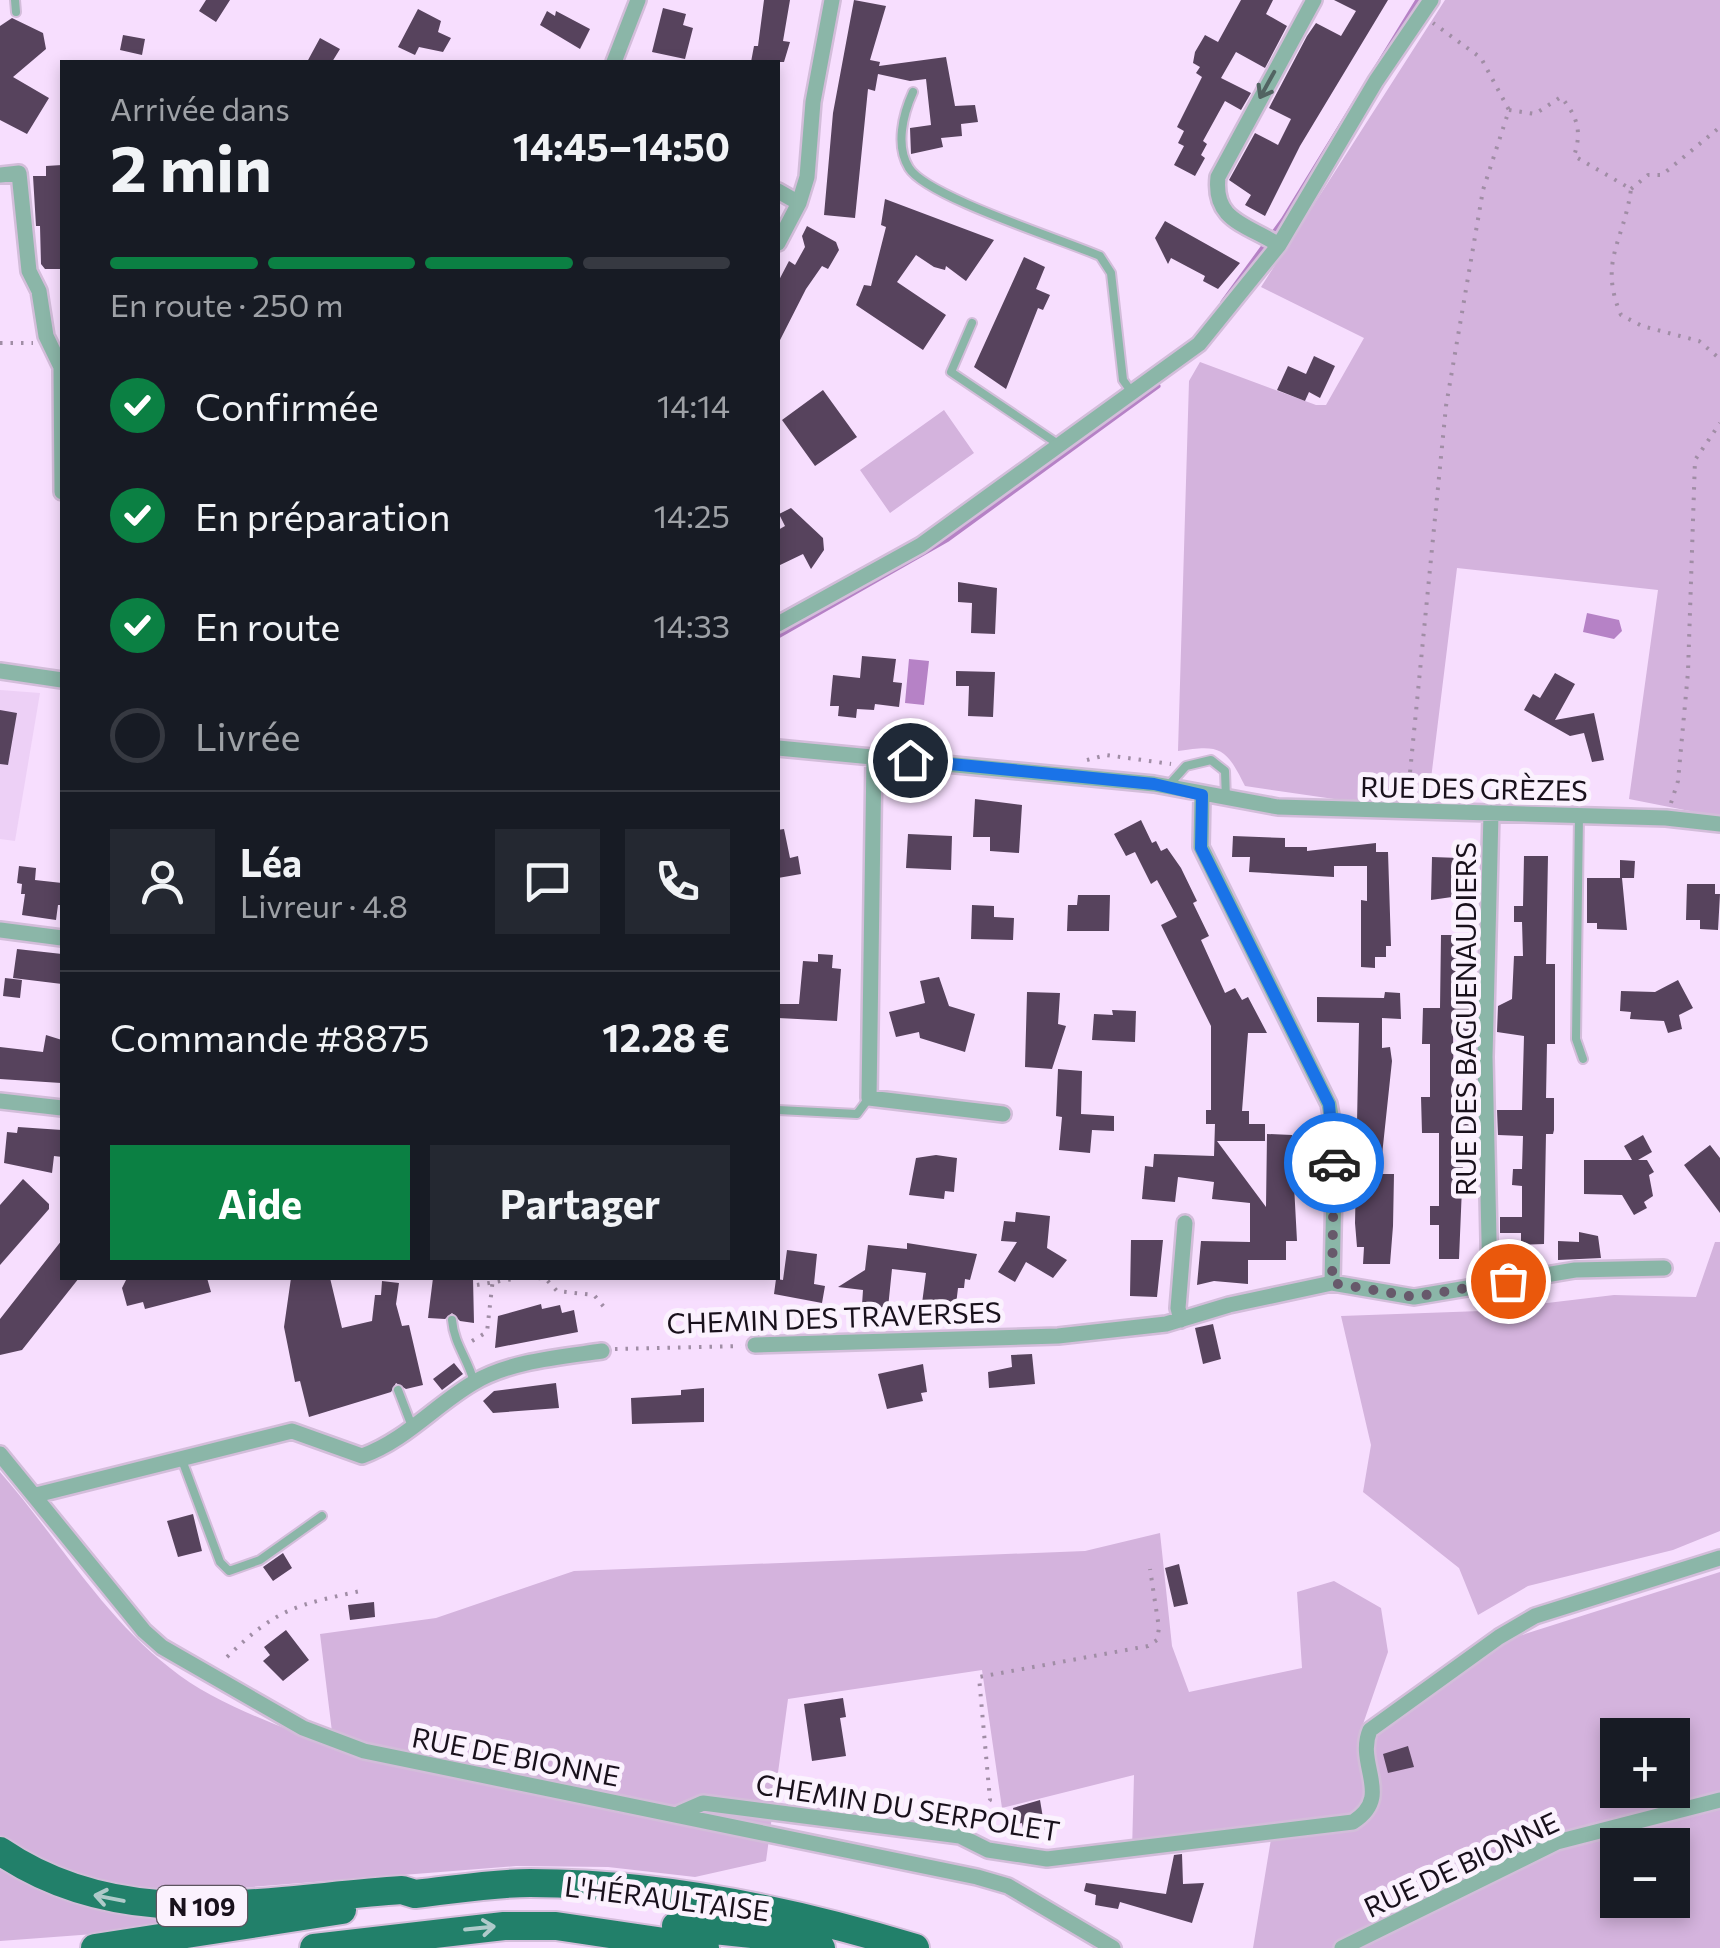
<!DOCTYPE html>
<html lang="fr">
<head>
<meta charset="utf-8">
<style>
  :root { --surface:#171b24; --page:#242831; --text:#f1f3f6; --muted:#9ea1a6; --line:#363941; --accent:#0b8043 }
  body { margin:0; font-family:Commissioner,sans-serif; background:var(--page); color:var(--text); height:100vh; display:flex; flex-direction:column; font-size:38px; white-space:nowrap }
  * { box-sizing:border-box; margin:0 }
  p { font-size:32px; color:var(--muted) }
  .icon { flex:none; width:55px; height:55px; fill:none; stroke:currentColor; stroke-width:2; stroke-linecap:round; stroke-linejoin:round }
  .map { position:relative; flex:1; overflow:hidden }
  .sheet { position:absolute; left:60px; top:60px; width:720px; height:1220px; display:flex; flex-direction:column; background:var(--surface); border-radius:0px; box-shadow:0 5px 15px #0003 }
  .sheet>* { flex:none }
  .tools { position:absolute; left:1600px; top:1718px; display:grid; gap:20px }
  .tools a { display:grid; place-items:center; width:90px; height:90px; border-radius:0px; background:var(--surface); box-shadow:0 5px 15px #0003; font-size:50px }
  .pin { position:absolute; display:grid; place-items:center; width:85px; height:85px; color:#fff; margin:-42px; border:5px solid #fff; border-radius:50%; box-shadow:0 2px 10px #0007 }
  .courier { position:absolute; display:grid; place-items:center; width:100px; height:100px; margin:-50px; border:8px solid #1a73e8; border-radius:50%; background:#fff; color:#222; box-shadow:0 2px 12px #0007 }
  .overview em { font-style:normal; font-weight:700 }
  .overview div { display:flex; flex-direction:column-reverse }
  .overview { display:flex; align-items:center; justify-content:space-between; height:170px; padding:0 50px }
  h1 { font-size:65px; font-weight:700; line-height:75px }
  .bar { display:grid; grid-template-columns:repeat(4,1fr); gap:15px 10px; align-content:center; height:120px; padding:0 50px }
  .bar i { height:12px; border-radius:8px; background:var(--line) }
  .bar .on { background:var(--accent) }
  .bar p { grid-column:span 4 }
  .line { display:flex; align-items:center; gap:25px; padding:0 50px; border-top:2px solid var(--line) }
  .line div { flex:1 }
  .round { display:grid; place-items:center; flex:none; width:105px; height:105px; border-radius:0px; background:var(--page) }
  ol { padding:0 50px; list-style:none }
  li { display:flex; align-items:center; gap:30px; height:110px }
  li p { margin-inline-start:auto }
  li .icon { padding:10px; border-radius:50%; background:var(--accent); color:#fff; stroke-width:4 }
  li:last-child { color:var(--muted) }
  li i { width:55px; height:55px; border:5px solid var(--line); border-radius:50% }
  .action { display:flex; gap:20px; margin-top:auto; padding:20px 50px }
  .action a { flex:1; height:115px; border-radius:0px; background:var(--accent); color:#fff; font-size:40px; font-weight:700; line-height:115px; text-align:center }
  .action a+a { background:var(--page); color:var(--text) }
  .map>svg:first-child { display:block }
  .built { fill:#edd0f6 }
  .green { fill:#d4b3dd; fill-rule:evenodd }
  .water { fill:#b682c6 }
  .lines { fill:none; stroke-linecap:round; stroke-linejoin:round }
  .stream { stroke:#b682c6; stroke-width:5 }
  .building { fill:#57435d }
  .service-casing { stroke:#d3bdda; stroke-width:12 }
  .minor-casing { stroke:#d3bdda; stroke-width:20 }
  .trunk-casing { stroke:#d3bdda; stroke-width:32 }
  .path { stroke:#a08da5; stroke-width:4; stroke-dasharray:2.5 8; stroke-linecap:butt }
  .service { stroke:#8bb6a8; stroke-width:8 }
  .minor { stroke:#8bb6a8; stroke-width:15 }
  .trunk { stroke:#22806a; stroke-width:28 }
  .oneway { stroke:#526462 }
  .oneway2 { stroke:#afcaca }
  .done { stroke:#67596b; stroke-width:10; stroke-dasharray:0 18 }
  .route { stroke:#1a73e8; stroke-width:12 }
  .labels { text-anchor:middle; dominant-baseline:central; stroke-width:10; stroke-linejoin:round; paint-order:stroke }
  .shield { fill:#fbf2fe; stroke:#5d5460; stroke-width:2.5 }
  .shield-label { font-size:25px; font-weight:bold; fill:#19111c }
  .street-label { font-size:28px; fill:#19111c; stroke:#fbf2fe }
</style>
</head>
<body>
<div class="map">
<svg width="1720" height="1948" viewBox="0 0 1720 1948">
  <rect width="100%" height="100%" fill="#f7defe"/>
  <path class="built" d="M0 690 40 693 15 841 0 839Z"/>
  <path class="green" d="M1445 0H1720V817L1629 799 1658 590 1457 568 1428 803 1341 800 1245 786C1226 748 1221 744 1178 751L1189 381 1200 362 1316 405H1326L1364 338 1261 287Z
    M944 410 974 453 890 513 860 470Z
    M1715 1242H1720V1531L1673 1550 1528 1586 1478 1615 1459 1568 1363 1492 1371 1445 1341 1316 1481 1311 1614 1295 1696 1297Z
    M0 1472C57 1537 101 1614 170 1668 217 1706 280 1725 334 1748L320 1634 436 1618 574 1571 1085 1551 1160 1533 1172 1646 1189 1692 1302 1668 1297 1592 1334 1581 1381 1608 1388 1652 1362 1727 1484 1647 1720 1572V1948H1253L1272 1833 1132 1851 1134 1775 1002 1808 982 1670 788 1699 766 1861 695 1877 608 1867 516 1866 164 1894C103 1887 52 1870 0 1836ZM1618 1735H1672V1790H1618ZM1618 1845H1672V1900H1618Z
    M0 1863 27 1880 274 1909 148 1930 0 1941Z"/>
  <path class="water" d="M1587 613 1619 620 1622 631 1614 639 1583 632Z
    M909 659 929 661 924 705 905 703Z"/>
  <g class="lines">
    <path class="stream" d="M1223 302 1283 220 1418 0
      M778 636 948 539 1158 386"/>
  </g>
  <path class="building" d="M206 0H230L216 22 199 11Z
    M764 0H790L783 41 790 42 784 62H751L754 46H758Z
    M854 0 886 6 870 60 880 62 879 66 946 57 955 106 975 105 978 122 961 124 962 136 941 138 943 147 911 154 910 128 931 125 926 79 910 81 878 74 875 91 868 89 855 218 824 215 833 113Z
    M1241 0H1273L1266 14 1287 26 1265 68 1236 52 1221 78 1251 93 1241 110 1225 101 1203 141 1207 144 1201 155 1205 158 1195 176 1174 165 1184 146 1178 143 1184 131 1177 127 1202 77 1196 73 1200 67 1193 63 1195 52 1205 35 1218 42Z
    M1334 0H1388L1300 146 1265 216 1245 205 1251 195 1229 180 1255 133 1278 145 1291 119 1269 108 1307 36 1316 23 1341 36 1356 11Z
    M663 8 686 14 683 25 693 28 685 59 652 52Z
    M418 9 441 21 438 32 451 38 443 52 419 47 415 55 398 47Z
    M547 11 555 16 556 11 590 29 580 49 540 25Z
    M12 18 43 33 46 49 13 77 49 98 27 134 0 120V26Z
    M123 35 145 39 142 55 120 50Z
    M320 38 340 49 332 62H307Z
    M62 165V269H45L41 264 40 226H36L33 176H46V166Z
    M885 199 994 240 966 281 946 266 945 270 934 267 916 255 897 282 946 315 923 350 856 305 864 285 871 286 886 227 881 225Z
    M1165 221 1240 263 1218 289 1203 281 1205 276 1171 258 1168 264 1155 238Z
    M807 226 836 242 839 250 828 269 822 266 806 289 778 344V282L789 261 795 265 805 247 802 236Z
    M1024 257 1045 267 1036 289 1050 295 1043 310 1038 308 1006 389 974 367Z
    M1314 356 1335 366 1320 398 1309 392 1305 401 1277 390 1288 366 1306 374Z
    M823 390 857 437 815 466 782 420Z
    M791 508 823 538 824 550 811 569 803 554 778 566V530L785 526 779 514Z
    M958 582 997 588 995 634 971 633 972 603 958 602Z
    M862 656 896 659 893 682 902 683 899 707 875 704 874 710 857 709 856 718 838 716 839 706H830L833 675 860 678Z
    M956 671 995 672 993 717 968 716 969 686H956Z
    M1555 673 1575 684 1555 720 1594 713 1604 760 1592 762 1584 733 1570 736 1524 710 1533 694 1540 698Z
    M0 710 17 713 8 765 0 764Z
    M975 799 1022 805 1019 853 990 851V837H973Z
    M1141 820 1152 843 1156 841 1161 851 1167 848 1181 868 1197 901 1193 903 1209 936 1201 940 1225 993 1235 988 1242 1000 1248 997 1267 1033H1248L1242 1111H1249V1124H1265V1141H1217L1266 1207 1267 1134 1292 1135 1293 1149H1300V1185H1294L1297 1241H1286V1260H1248V1284L1214 1281 1197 1285 1201 1241 1250 1242V1203L1212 1199 1214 1182 1178 1177 1175 1202 1142 1199 1145 1166 1153 1167 1154 1154 1214 1156 1215 1124H1206V1110H1211V1026L1161 925 1177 917 1157 880 1151 884 1135 852 1126 856 1114 834Z
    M784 829 790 858 798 856 801 874 778 878V830Z
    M908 834 952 836 951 870 906 868Z
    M1233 836 1285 838V847H1307V851L1376 843V852H1388L1391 946H1386V957H1375V968L1361 967V900L1367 901V866H1334V877L1249 872 1250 857H1232Z
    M1524 856H1548L1546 964H1555V1044H1547L1546 1098H1554V1130L1553 1134H1546L1544 1244 1521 1245V1233H1500V1217H1522V1186L1512 1185 1513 1169H1522L1523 1136 1498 1135 1497 1110H1522L1524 1036 1497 1032 1498 1006 1512 999 1514 956H1523L1522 922H1514V906H1523Z
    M1432 857 1460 858 1459 896 1431 900Z
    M1620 860 1635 861 1634 878H1622L1627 930 1597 929V923H1587V878H1620Z
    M19 866 36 868 35 880 62 883V905H58L56 920 22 915 25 894H21L22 884 17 883Z
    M1687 884H1715V894H1720L1718 930 1700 929V920H1686Z
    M1078 895H1110L1109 931H1067L1068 905H1077Z
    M972 905 994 906V917L1014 918 1013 940 971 939Z
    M1441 935H1461L1463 1006H1475L1474 1032 1453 1031 1454 1110H1475V1135H1459V1163H1463L1459 1259H1439V1225H1430V1206H1439V1133H1422L1421 1097H1430V1044H1422L1423 1008H1440Z
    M17 949 62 954V984L13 978Z
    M818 954 833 955 832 968 841 969 837 1021 778 1018V1004H799L803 961 818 962Z
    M939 977 949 1006 975 1014 965 1052 920 1038 919 1032 896 1037 889 1012 925 1003 920 981Z
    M5 978 22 980 20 998 3 996Z
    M1678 980 1693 1008 1679 1015 1682 1029 1668 1033 1664 1021 1630 1019 1631 1012 1620 1011 1621 991 1655 992Z
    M1027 992 1060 993 1058 1024 1066 1026 1052 1069 1025 1067Z
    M1385 992 1400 993 1401 1019 1382 1018V1048L1390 1047 1392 1061 1380 1174H1394L1393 1226 1390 1264H1363L1364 1247H1357L1355 1223 1359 1023 1317 1022V997L1384 998Z
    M1112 1010 1136 1011 1135 1042 1092 1040 1094 1014 1113 1015Z
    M46 1035 62 1040 61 1083 0 1079V1047L43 1052Z
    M1058 1069 1082 1071 1081 1114 1114 1116V1131L1092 1130 1090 1153 1059 1150 1062 1117 1056 1116Z
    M18 1127 62 1130V1157L54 1156 52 1173 4 1163 7 1132 17 1133Z
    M1643 1135 1652 1152 1638 1160H1647L1654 1172 1649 1175 1653 1196 1644 1202 1647 1208 1634 1215 1622 1195 1584 1194V1160H1632L1624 1146Z
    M1710 1145 1720 1158V1213L1684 1165Z
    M936 1155 957 1158 954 1192 945 1191 944 1199 909 1195 916 1158Z
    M23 1179 49 1204V1209L0 1265V1205Z
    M1016 1212 1050 1216 1047 1248 1067 1260 1053 1278 1026 1262 1015 1282 998 1272 1017 1242 1001 1241 1004 1221 1015 1222Z
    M1579 1232 1598 1236 1601 1258 1558 1260V1241L1579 1242Z
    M62 1240V1278H79L22 1350 0 1355V1319Z
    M1131 1240H1163L1157 1297 1130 1296Z
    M907 1243 977 1254 970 1280 965 1279 964 1288H958L955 1313 921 1311 926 1273 892 1269 888 1308 862 1305 863 1290 838 1287 865 1270 868 1245 907 1249Z
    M787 1250 817 1254 814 1284 825 1286 822 1303 774 1294 776 1279 783 1280Z
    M127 1278H207L211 1292 145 1309 143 1302 127 1306 122 1288Z
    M291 1278H330L342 1328 372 1321 375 1295H381L382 1281 399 1283 396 1304 402 1326 409 1325 423 1385 406 1389 396 1383 391 1392 309 1417 300 1381 295 1382 284 1327Z
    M433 1278H473L474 1323 460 1321 452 1313 445 1319 428 1318Z
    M541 1304 542 1309 560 1305 562 1313 574 1310 578 1332 495 1348 498 1316Z
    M1213 1324 1221 1359 1203 1364 1195 1328Z
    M1032 1354 1035 1384 989 1388 988 1372 1012 1367 1011 1355Z
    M454 1363 463 1374 442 1390 433 1379Z
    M923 1364 927 1392 921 1393 923 1401 887 1409 878 1374Z
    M556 1383 559 1408 493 1413 483 1401 494 1391Z
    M704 1388V1422L632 1424 631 1398 681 1395V1390Z
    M193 1514 202 1551 178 1557 167 1521Z
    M283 1553 292 1568 273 1581 263 1567Z
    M1179 1564 1188 1604 1174 1607 1165 1568Z
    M374 1602 375 1617 350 1620 348 1605Z
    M286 1630 309 1660 283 1681 263 1661 270 1655 264 1647Z
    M843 1698 846 1717 840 1718 846 1756 812 1761 804 1704Z
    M1408 1746 1414 1767 1388 1773 1383 1754Z
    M1040 1800 1045 1830 1024 1834 1022 1823 1016 1824 1013 1808Z
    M1182 1854 1183 1884 1204 1883 1192 1923 1120 1902 1118 1909 1095 1905 1096 1895 1084 1891 1086 1883 1166 1894 1174 1855Z"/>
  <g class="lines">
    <defs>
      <path id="service" d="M15 0 16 12
        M913 92C903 114 895 146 909 168 927 197 1061 239 1100 256L1111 273 1123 380 1133 394
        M972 323 951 372 1058 444
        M1168 786 1186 766 1211 760 1225 771 1226 800
        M1579 815 1576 1039 1583 1059
        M778 1110 857 1114 869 1098
        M452 1320C454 1344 468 1359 474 1382
        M398 1390 413 1429
        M182 1460 220 1562 229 1571 260 1560 322 1516"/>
      <path id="minor" d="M614 62 638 0
        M0 175 19 173 29 271 39 291 46 336 61 367 62 492
        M778 191 799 203
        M778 243 799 203 807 177 813 102 832 0
        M1279 245C1246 224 1213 221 1218 177L1314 0
        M778 624 921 545 1199 344 1279 245 1376 81 1431 0
        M0 671 62 680
        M778 748 1154 784 1278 807 1666 818 1720 824
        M874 757 869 1098 1003 1114
        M1202 795 1201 847 1329 1104 1335 1138 1332 1283
        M0 930 62 938
        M0 1101 62 1108
        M1490 1285 1485 1057 1491 813
        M1181 1320 1178 1308 1185 1223
        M755 1345 1058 1336 1166 1324 1229 1305 1332 1283 1414 1297 1575 1270 1664 1268
        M0 1454 144 1631 162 1647 303 1728 364 1751 977 1877 1008 1886 1113 1948
        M36 1495 292 1431 362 1456C406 1440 434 1406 473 1383 509 1361 561 1357 602 1351
        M680 1813 703 1803 960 1836 988 1850 1047 1859 1353 1822C1394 1796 1355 1765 1370 1730L1499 1637 1535 1616 1720 1558
        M1342 1948 1557 1842 1720 1800"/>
      <path id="trunk" d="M0 1851C123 1935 264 1899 402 1890L415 1894C453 1890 492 1883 530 1883 661 1883 791 1910 915 1948
        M676 1926 761 1935 821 1948
        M95 1948 342 1910
        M314 1948 504 1926H556L705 1948"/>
    </defs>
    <use href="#service" class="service-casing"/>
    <use href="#minor" class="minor-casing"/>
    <use href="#trunk" class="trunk-casing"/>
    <path class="path" d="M1509 110 1535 114 1561 97C1578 117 1582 132 1574 156L1631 189C1624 242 1598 261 1621 315L1642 326 1699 341 1720 359
      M1631 189 1648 175H1662L1720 127
      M0 343H33
      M1087 760 1106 755 1171 764
      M1408 793 1446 406 1483 190 1509 110 1481 58 1433 23
      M1671 803 1678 781 1688 672 1695 460 1720 423
      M538 1278 546 1279 557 1291 594 1295 604 1307
      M477 1285 519 1278
      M472 1341 487 1332 493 1278
      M615 1349 741 1346
      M227 1657C278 1607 297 1605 365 1590
      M967 1823 990 1800 979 1677 1148 1646 1157 1640 1159 1628 1150 1569"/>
    <use href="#service" class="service"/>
    <use href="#minor" class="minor"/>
    <use href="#trunk" class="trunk"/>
  </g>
  <defs><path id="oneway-shaft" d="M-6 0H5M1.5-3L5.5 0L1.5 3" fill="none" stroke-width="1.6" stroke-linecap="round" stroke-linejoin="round" transform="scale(2.5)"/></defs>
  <use class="oneway" href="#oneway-shaft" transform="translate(1267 85) rotate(119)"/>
  <g class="oneway2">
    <use href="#oneway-shaft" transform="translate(109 1898) rotate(-169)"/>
    <use href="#oneway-shaft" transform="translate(480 1928) rotate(-6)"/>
  </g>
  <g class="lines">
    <path class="done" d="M1334 1163 1332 1283 1414 1297 1508 1281"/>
    <path class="route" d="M910 760 1154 784 1202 795 1201 848 1329 1104 1334 1163"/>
  </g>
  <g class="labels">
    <rect class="shield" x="157" y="1886" width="90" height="40" rx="8"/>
    <g class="shield-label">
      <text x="202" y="1906">N 109</text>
    </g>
    <g class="street-label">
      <text transform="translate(1474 788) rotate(1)">RUE DES GRÈZES</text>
      <text transform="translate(1465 1019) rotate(-90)">RUE DES BAGUENAUDIERS</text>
      <text transform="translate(834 1317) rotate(-2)">CHEMIN DES TRAVERSES</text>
      <text transform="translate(516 1756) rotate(11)">RUE DE BIONNE</text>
      <text transform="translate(908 1807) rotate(9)">CHEMIN DU SERPOLET</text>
      <text transform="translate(1461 1864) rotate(-25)">RUE DE BIONNE</text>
      <text transform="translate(667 1898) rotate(7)">L'HÉRAULTAISE</text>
    </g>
  </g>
</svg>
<div class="tools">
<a>+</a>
<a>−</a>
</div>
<div class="pin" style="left:1508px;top:1281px;background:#ea580c"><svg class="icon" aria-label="bag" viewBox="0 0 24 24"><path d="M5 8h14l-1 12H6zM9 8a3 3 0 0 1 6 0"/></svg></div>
<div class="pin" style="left:910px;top:760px;background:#1f2937"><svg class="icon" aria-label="home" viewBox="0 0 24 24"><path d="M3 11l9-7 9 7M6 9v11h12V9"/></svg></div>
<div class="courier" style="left:1334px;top:1163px"><svg class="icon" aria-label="car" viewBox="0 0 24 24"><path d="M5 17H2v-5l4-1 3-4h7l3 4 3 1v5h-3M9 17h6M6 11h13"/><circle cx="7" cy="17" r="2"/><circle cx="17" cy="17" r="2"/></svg></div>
<section class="sheet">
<div class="overview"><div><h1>2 min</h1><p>Arrivée dans</p></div><em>14:45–14:50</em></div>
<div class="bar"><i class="on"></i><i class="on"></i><i class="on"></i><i></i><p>En route · 250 m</p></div>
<ol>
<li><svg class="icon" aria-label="check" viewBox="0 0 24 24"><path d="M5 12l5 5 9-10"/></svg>Confirmée<p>14:14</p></li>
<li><svg class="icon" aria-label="check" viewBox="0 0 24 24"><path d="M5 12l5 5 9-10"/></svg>En préparation<p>14:25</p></li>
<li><svg class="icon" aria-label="check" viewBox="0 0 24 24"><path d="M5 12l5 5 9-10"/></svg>En route<p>14:33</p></li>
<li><i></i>Livrée</li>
</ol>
<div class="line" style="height:180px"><a class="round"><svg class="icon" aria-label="person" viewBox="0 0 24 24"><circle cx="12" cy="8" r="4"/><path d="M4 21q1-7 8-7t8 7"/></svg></a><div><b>Léa</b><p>Livreur · 4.8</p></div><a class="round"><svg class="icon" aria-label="chat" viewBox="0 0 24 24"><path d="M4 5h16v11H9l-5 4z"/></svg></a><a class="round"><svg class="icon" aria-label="phone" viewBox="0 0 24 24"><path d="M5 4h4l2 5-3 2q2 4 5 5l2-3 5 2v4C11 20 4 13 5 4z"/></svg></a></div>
<div class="line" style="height:130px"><div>Commande #8875</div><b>12.28 €</b></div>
<div class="action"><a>Aide</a><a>Partager</a></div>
</section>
</div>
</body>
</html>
